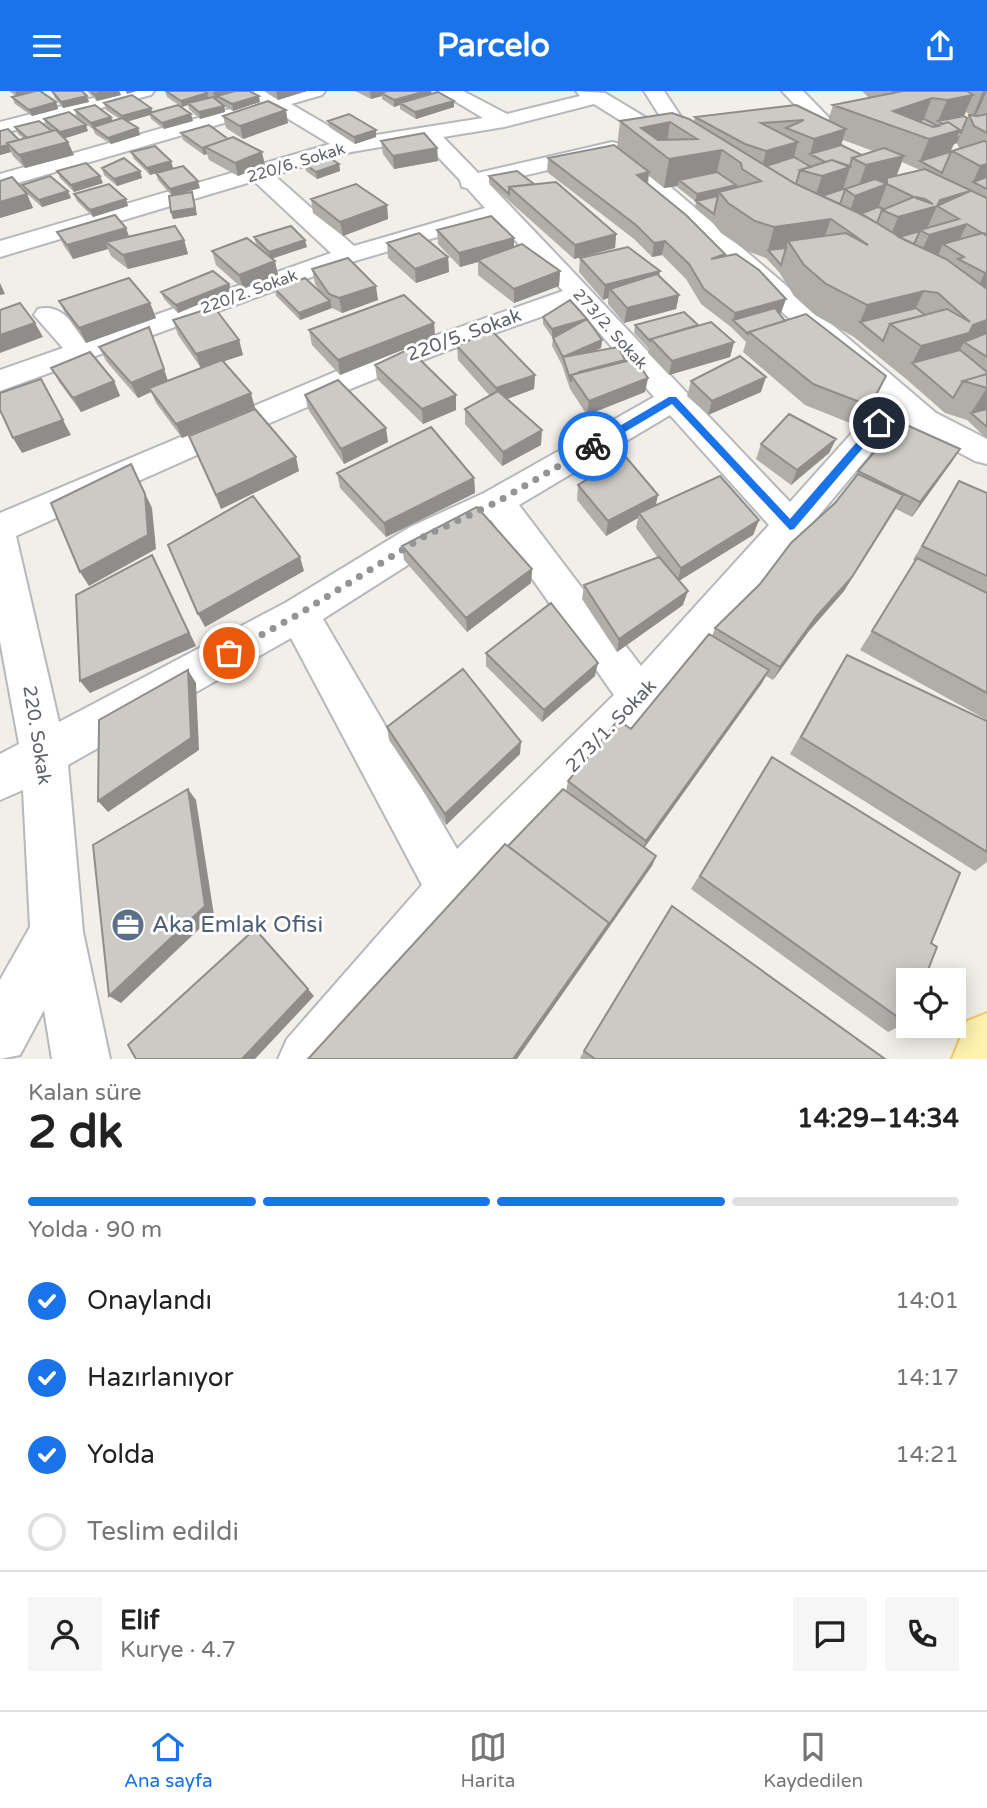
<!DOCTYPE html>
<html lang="tr">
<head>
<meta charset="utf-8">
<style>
  :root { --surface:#fff; --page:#f6f6f6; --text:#222; --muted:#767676; --line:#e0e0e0; --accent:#1a73e8 }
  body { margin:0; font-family:"Varela Round",sans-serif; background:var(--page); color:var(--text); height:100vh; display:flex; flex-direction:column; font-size:26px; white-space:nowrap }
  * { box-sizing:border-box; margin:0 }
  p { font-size:23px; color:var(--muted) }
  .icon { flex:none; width:38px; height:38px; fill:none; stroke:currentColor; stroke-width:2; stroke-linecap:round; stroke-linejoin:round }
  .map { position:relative; height:968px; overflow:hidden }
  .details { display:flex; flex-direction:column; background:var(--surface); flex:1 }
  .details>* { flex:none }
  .tools { position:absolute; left:896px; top:877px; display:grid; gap:14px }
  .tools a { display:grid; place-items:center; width:70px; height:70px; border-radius:0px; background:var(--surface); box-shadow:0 4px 18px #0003; font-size:35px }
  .pin { position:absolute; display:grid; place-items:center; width:60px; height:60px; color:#fff; margin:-30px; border:4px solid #fff; border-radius:50%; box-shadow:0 2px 7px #0007 }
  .courier { position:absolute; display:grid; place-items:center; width:70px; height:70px; margin:-35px; border:5px solid #1a73e8; border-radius:50%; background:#fff; color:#222; box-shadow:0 2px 9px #0007 }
  .overview em { font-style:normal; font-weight:700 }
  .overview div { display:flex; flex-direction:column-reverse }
  .overview { display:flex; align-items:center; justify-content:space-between; height:119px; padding:0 28px }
  h1 { font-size:46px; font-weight:700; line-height:52px }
  .bar { display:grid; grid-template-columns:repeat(4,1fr); gap:10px 7px; align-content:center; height:84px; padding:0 28px }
  .bar i { height:9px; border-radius:5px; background:var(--line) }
  .bar .selected { background:var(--accent) }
  .bar p { grid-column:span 4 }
  .line { display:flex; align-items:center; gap:18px; padding:0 28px; border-top:2px solid var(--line) }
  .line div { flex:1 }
  .round { display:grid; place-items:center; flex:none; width:74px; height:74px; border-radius:0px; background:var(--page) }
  ol { padding:0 28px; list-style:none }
  li { display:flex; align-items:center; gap:21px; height:77px }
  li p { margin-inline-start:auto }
  li .icon { padding:7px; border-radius:50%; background:var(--accent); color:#fff; stroke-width:4 }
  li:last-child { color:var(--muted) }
  li i { width:38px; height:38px; border:4px solid var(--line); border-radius:50% }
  header { display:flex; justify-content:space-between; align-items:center; height:91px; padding:0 28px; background:var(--accent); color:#fff; font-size:32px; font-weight:700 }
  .menu { display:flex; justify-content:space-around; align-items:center; height:98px; border-top:2px solid var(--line); background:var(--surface); font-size:19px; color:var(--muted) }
  .menu a { display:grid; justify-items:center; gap:4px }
  .menu .selected { color:var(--accent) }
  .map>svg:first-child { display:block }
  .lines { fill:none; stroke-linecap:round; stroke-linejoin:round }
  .minor-casing { stroke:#b5b8bc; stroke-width:4 }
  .major-casing { stroke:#f2c960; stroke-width:4 }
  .minor { fill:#fff; fill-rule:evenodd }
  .major { fill:#fff2af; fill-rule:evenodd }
  .wall { fill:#afaea9; fill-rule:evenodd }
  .shaded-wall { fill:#8f8d8a }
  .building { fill:#cccac5; stroke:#8f8d8a; stroke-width:2; fill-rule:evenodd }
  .route { fill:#1a73e8 }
  .done { stroke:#929495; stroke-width:7; stroke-dasharray:0 12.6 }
  .labels { text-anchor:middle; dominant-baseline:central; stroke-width:6; stroke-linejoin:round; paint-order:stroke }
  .far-street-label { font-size:16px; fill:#5f6368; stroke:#fff }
  .street-label { font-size:19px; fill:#5f6368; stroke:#fff }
  .near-service-label { font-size:23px; fill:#4e5e75; stroke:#fff; text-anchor:start }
</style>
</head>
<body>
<header><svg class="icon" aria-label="menu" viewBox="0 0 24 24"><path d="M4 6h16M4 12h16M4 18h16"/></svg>Parcelo<svg class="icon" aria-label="share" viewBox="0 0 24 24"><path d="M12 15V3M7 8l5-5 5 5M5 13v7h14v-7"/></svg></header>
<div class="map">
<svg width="987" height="968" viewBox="0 0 987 968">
  <rect width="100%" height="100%" fill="#f1efe8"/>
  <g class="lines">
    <defs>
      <path id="minor" d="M121 0H154L151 4 0 43V31Z
        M255 0H269L277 5 294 0H325L322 4 291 13 351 48 483 27 438 0H463L507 23 580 5 576 0 605 2 670 41 644 0H664L697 50 714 62 711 67C697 70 684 63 677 52L668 55 660 54 594 13 504 36 443 46 478 82 612 51 620 53 936 322 987 348V373L975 370 920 341 888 342 655 620 470 816 344 968H278L287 948 422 794 291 547 68 674 83 841 110 968H52L44 919 20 964 0 968V889L30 836 23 699 0 709V663L19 653 0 550V422L349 275 563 200 496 129 358 169 0 300V279L63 257 34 224 38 218C61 212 73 233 87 248L331 162 254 90 0 166V150L330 53 272 18 0 97V83L258 10 252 4ZM422 49 460 89 462 96 467 97 485 117 354 155 274 84 351 61ZM606 65 895 321 868 324 790 411C689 306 591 198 489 93ZM576 214 654 306 484 402 410 436 285 512 59 631 16 445C201 362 383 277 576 214ZM670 324 769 434 641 575 519 414ZM491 429 614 604 457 758 323 528 436 456Z
        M782 0H803L833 31 836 35 833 39H819Z"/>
      <path id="major" d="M920 0H942L987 28V42L942 19Z
        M987 922V968H952L967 930Z"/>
    </defs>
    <use href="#minor" class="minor-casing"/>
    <use href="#major" class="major-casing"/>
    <use href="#minor" class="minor"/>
    <use href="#major" class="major"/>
  </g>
  <path class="wall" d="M9 0H44L41 1 56 11 58 18 32 25 15 13 12 6 16 5Z
    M52 0 89 11 63 17 55 7Z
    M87 0H119L121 4 97 10Z
    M165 0H249L260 11 233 20 222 14 224 15 225 21 200 28 189 18 188 14 182 16 167 6Z
    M264 0H307L278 9Z
    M355 0H431L432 3 454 10V16L416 28 400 18V14L394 16 382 8V5L371 8Z
    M862 0H967L969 1 970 0H987V348L967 329 945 322 905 287 854 246 815 224 794 205 779 181 766 167 747 160 721 142 712 131 695 117 696 110 703 108 695 110 677 96 678 95 664 97 649 85 648 93 724 165 781 222H779L785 230 876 306 860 336 805 314 743 261 746 251 731 236 701 213 686 188 662 164 652 166 634 148 547 81 548 67 617 56 620 30 694 31 695 26 828 30 833 14 869 7ZM966 21 971 24H969L967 27 964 25ZM843 49 873 60 862 64 841 54ZM957 52 959 57 950 61 954 53ZM902 71 920 79 896 85ZM916 106 925 108 933 113Z
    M104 12 151 17 152 21 193 30 164 38 151 28 150 24 127 31 138 37 140 44 111 53 95 43 93 38 77 26 75 19 113 30 120 28 106 19Z
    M223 25 288 32 243 48 226 37Z
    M44 28 88 40 65 47 74 64 25 77 13 65 11 61 0 64V40L19 49 24 48 18 43 15 36 53 40 47 35Z
    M328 30 376 39V46L355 53 329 36Z
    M181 42 228 48 265 74 238 85 209 69 207 63 204 64 183 49Z
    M381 50 437 57 438 70 394 78 383 63Z
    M131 61 171 70 173 77 200 97 177 104 192 101 197 124 173 128 171 121V104L158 89 156 82 150 84 134 68Z
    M305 73H339L340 80 317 88 306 80Z
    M102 77 140 80 142 87 117 95 104 84Z
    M57 80 103 92 74 101 60 87Z
    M489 85 534 93 616 143 615 157 574 168 489 92Z
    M0 90 25 100 22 94 71 107 42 116 26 102 33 117 0 127Z
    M74 103 126 108 128 115 93 126 77 110Z
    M311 108 387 114 388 128 343 145 313 122Z
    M437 139 514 156 560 180 559 195 514 212 478 184V171L460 176 438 153Z
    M57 141 184 149 188 163 128 178 111 165 108 158 73 168 64 155Z
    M254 146 307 156 272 168 278 184 243 198 216 174 212 160H263L256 153Z
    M387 152 448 166 449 181 416 192 388 167Z
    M580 167 659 184 679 204 676 218 624 232 608 213V207L603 209 579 181Z
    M312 178 378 209 342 222 332 217 300 229 276 205 275 198 320 200 315 193Z
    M229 193 231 200 178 222 164 208 161 201Z
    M59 210 150 212 156 227 86 252 66 224Z
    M543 226 602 249 601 257 591 261 625 269 648 287 645 301 587 324 570 298 562 274 552 255 553 247 560 243 552 246 543 233Z
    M173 229 239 249 243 264 223 270 255 317 182 347 156 312 151 301 138 307 106 270 99 256 155 250 168 290 201 277 178 244Z
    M434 232 435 246 340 284 312 254 309 239Z
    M635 234H698L734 251 730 266 669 284 648 262 649 258 634 242Z
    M457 255 535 284 534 298 507 308 541 354 502 375 465 333V318L490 305 458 269Z
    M375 274 456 304V319L423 333 377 288Z
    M51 277 114 290 120 305 81 321 59 291Z
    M691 290 761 301 708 324 687 305Z
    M305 304 388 351 344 373 308 318Z
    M189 345 299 380 221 418Z
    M836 348 829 362 791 394 756 368 761 353Z
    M960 358 951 372 912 426 896 418 844 500 809 540 773 589 766 585 762 592 644 757 656 765 652 775 508 755 566 700 568 690 631 638 712 545 715 537 760 493 835 412 853 389 858 380Z
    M337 382 474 387 475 402 386 446 340 397Z
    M959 390 987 402V629L860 559 915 470 913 469Z
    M578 394 655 415 759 429 753 444 679 490 683 514 617 561 582 508 584 494 658 467 636 437 638 427 606 445 577 409Z
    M402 455 532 478 531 492 467 541 404 469Z
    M486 562 595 585 542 631 486 575Z
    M847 564 987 630V771L975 780 790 663 835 583Z
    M387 636 520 663 446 734 389 649Z
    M772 666 931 852 906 932 888 941 691 798Z
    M584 960 885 968H581L580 967Z"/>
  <path class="shaded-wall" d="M15 0H44L18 7Z
    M108 0H119L121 4 97 10 94 3Z
    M126 0H137L127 3Z
    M217 0H239L217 5 218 7 215 8 213 1Z
    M276 0H307L278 9Z
    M370 0H397L381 2 382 5 371 8Z
    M426 0H431L432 5 400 12V14L394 16V9Z
    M892 0H932V7L921 35 884 22Z
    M983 0H987L977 22 973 25Z
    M207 2 209 9 188 12V14L182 16 181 10Z
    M973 4 961 31 938 30 947 9Z
    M87 5 89 11 63 17 61 11Z
    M259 5 260 11 233 20 232 13Z
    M454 10V16L416 28 415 21Z
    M56 11 58 18 32 25 29 19Z
    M224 15 225 21 200 28 199 21Z
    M151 17 153 23 149 22 150 24 125 31 122 25Z
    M286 19 288 32 243 48 240 35Z
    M191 23 193 30 164 38 162 32Z
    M111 26 114 32 93 36V38L91 32Z
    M670 31 666 59 641 37Z
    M86 34 88 40 63 48 60 41Z
    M138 37 140 44 111 53 108 47Z
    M846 38 837 67 810 63 814 48Z
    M376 39V46L355 53 354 46Z
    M960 39 957 46 960 45 957 52 954 53 947 67 920 70 917 77 929 48Z
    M68 51 74 64 25 77 19 64Z
    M798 51 790 80 762 76 766 60Z
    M8 54 11 61 0 64V56Z
    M205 56 207 63 204 64 202 57Z
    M437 57 438 70 394 78 393 65Z
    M722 59 715 88 679 89 678 95 664 97 669 68Z
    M262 61 265 74 238 85 235 72Z
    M904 65 893 94 887 93 876 123 847 128 866 74Z
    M171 70 173 77 150 84 147 77Z
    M339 73 340 80 317 88 316 81Z
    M987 73V98L973 91 980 75Z
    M850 76 841 105 812 115 822 85Z
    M140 80 142 87 117 95 114 88Z
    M649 81 647 94 637 84Z
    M100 85 103 92 74 101 71 94Z
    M198 90 200 97 172 105 170 98Z
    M736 94 734 101H719L718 105 695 110 697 103Z
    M68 100 71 107 42 116 39 109Z
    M970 100 937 115 940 109Z
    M192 101 197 124 173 128 171 121Z
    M27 103 33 117 0 127V111Z
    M126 108 128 115 93 126 90 119Z
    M387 114 388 128 343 145 340 131Z
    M937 115 925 142 920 139 889 149 898 126Z
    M831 128 820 158 788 150 784 164 768 159 774 136Z
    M967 133 954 160 943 153 936 169 918 168 929 144Z
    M126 137 131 150 106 151 108 158 73 168 67 154Z
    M616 143 615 157 574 168 575 154Z
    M514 147V161L478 169V171L460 176 459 162Z
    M184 149 188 163 128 178 123 164Z
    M305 149 307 156 270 168 269 161Z
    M665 150 662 164 652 166 654 152Z
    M448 166 449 181 416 192 415 178Z
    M275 170 278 184 243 198 239 184Z
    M560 180 559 195 514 212V198Z
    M660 180 657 194 610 198 608 207 603 209 605 194Z
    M987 181V204L976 199 985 182Z
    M0 192 5 203 0 204Z
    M229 193 231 200 178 222 176 214Z
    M376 195 378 209 342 222 339 207Z
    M924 200 909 231 890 233 860 231 867 214Z
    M679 204 676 218 624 232 627 217Z
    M786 208 781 222 739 234 733 229 731 236 735 222Z
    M330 210 332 217 300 229 299 222Z
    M150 212 156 227 86 252 79 237Z
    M587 228V236L552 246V238Z
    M987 229V254L964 251 952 274 912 272 921 255Z
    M35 232 43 246 0 262V244Z
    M434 232 435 246 340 284 338 269Z
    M149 236 169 293 149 297 151 301 138 307 131 292Z
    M239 249 243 264 201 278 196 263Z
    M602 249 601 257 565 273 563 266Z
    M734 251 730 266 669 284 672 270Z
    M535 284 534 298 496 312V297Z
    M886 285 876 306 860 336 870 315Z
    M766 286 761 301 708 324 712 310Z
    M648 287 645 301 587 324 589 310Z
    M41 288 71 344 22 362 13 347Z
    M114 290 120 305 81 321 73 307Z
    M987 297V324L971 322 986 298Z
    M251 302 255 317 182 347 176 333Z
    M456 304V319L423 333 422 318Z
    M386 337 388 351 344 373 341 358Z
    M542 339 541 354 502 375 503 361Z
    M836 348 829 362 791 394 797 379Z
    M960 358 951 372 912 426 920 411Z
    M296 366 299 380 221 418 216 404Z
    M131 373 152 417 156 458 89 495 80 481Z
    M474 387 475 402 386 446 384 432Z
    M658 404 655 418 639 422 638 427 606 445 608 430Z
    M903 404 844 500 809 540 773 589 780 576Z
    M759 429 753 444 677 491 681 477Z
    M152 464 196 555 90 602 80 590Z
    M300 466 304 480 205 536 198 523Z
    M532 478 531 492 467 541 466 527Z
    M688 500 683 514 617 561 619 548Z
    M598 572 595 585 542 631 544 619Z
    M188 579 196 592 199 659 108 721 98 710Z
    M769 579 762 592 642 760 646 750Z
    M521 651 520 663 446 734 445 723Z
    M188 698 196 709 214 824 121 912 109 905Z
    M656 765 652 775 517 968H513Z
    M308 898 314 905 255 968H242Z"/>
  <path class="building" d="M36 0H40L56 11 29 19 12 6Z
    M52 0H82L87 5 61 11Z
    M91 0H108L94 3Z
    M166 0H204L207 2 181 10Z
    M235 0H249L259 5 232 13 217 5Z
    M387 0H426L394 9 381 2Z
    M903 0H967L973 4 947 9 932 7 893 20 933 36 948 31 960 39 929 48 833 14Z
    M438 1 454 10 415 21 400 12Z
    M132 4 151 17 122 25 104 12Z
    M213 6 224 15 199 21 188 12Z
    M268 10 286 19 240 35 223 25Z
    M95 14 111 26 91 32 75 19Z
    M178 14 191 23 162 32 149 22Z
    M796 14 846 38 814 48 786 37 804 29 761 32 798 51 766 60 745 53 695 26Z
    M69 21 86 34 60 41 44 28Z
    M672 22 689 28 794 92 865 125 905 149 946 168 987 198V229L973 234 969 242 921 255 890 233 947 218 970 231 938 202 924 200 867 214 826 193 804 174 788 150 846 142 868 154 831 128 774 136 755 130 728 112 719 101 761 90 742 78 741 72 722 59 669 68 620 30ZM670 31 697 48 658 49 641 37Z
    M349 23 376 39 354 46 328 30Z
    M987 23V42L974 35 969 24 978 25Z
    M964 25 967 27 961 42 959 41 960 39 948 31 943 33 938 30Z
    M122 27 138 37 108 47 93 36Z
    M924 28 938 35 933 36 918 30Z
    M39 30 52 40 27 47 15 36Z
    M209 34 228 48 202 57 181 42Z
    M8 38 19 49 7 52 8 54 0 56V40Z
    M56 39 68 51 19 64 7 52Z
    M424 42 437 57 393 65 381 50Z
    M233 46 262 61 235 72 205 56Z
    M984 50 987 51V73L980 75 952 60Z
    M614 54 649 81 637 84 686 124 725 163 711 168 736 163 759 179 786 208 735 222 704 198 689 173 665 150 654 152 636 134 548 67Z
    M841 54 862 64 852 67 850 75 832 69 825 71 810 63Z
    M155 55 171 70 147 77 131 61Z
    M884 57 904 65 866 74 852 67Z
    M950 61H951L942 82 920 70Z
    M328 66 339 73 316 81 305 73Z
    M794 66 811 76 800 79 796 93 766 75Z
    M124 67 140 80 114 88 102 77Z
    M832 69 850 76 822 85 800 79Z
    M86 72 100 85 71 94 57 80Z
    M183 75 198 90 170 98 156 82Z
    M925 78 987 107V143L982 142 967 133 929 144 920 139 959 128 937 115 898 126 882 119 914 106 887 93V87ZM970 100 937 115 940 109ZM916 106 925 108 933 113 916 107Z
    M517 80 534 93 509 96V103L489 85Z
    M717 81 736 94 697 103 679 89Z
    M50 85 68 100 39 109 22 94Z
    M12 86 27 103 0 111V90Z
    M987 86V98L973 91Z
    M875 88 887 93 855 105 845 98Z
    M556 91 616 143 575 154 509 96Z
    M109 93 126 108 90 119 74 103Z
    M356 93 387 114 340 131 311 108Z
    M843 98 845 99 840 113 822 105Z
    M192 101 195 117 171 121 169 105Z
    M718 105 714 123 696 110Z
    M878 116 884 118 882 119 877 132 860 123Z
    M115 124 126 137 67 154 57 141Z
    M491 125 514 147 459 162 437 139Z
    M175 135 184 149 123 164 106 151Z
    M291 135 305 149 269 161 254 146Z
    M920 140 914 153 899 146Z
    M419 142 448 166 415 178 387 152Z
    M982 142 987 145V181L985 182 958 168 964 166 943 153Z
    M247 147 275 170 239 184 212 160Z
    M522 153 560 180 514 198 478 169Z
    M628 156 660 180 605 194 580 167Z
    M786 157 781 174 768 159Z
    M348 167 376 195 339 207 329 203 312 178Z
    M213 180 229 193 176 214 161 201Z
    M657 183 679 204 627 217 610 198Z
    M129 187 150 212 79 237 59 210Z
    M305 187 330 210 299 222 275 198Z
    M404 204 434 232 338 269 309 239Z
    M570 209 587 228 552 238 543 226Z
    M20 212 35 232 0 244V219Z
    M214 216 239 249 196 263 173 229Z
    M775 217 785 230 749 241 748 243 733 229Z
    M916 217 925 224 890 233 883 250 860 231Z
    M684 221 698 234 651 248 650 250 635 234Z
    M806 223 886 285 870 315 813 293 749 241Z
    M587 228 602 249 563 266 553 247Z
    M711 231 734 251 672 270 651 248Z
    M149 236 164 278 131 292 99 256Z
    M491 239 535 284 496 297 457 255Z
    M987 242V266L964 251Z
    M618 256 625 269 579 281 578 282 571 284V291L563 266Z
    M409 258 456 304 422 318 375 274Z
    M960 259 987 281V283L963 290 953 307 912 272Z
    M90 261 114 290 73 307 51 277Z
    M740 265 766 286 712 310 691 290Z
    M635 268 648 287 589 310 571 284Z
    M222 269 251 302 176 333 149 297Z
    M987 283V297L963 290Z
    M41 288 63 329 13 347 0 319V302Z
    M338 289 386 337 341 358 305 304Z
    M498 300 542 339 503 361 465 318Z
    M255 318 296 366 216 404 189 345Z
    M987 318V336L971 322Z
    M789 323 836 348 797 379 761 353Z
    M900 331 960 358 920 411 858 380Z
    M431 336 474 387 384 432 337 382Z
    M625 365 658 404 608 430 578 394Z
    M131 373 145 403 148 444 80 481 51 412Z
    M858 383 903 404 852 486 816 526 780 576 715 537 760 493 791 452 835 412Z
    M720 385 759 429 681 477 639 422Z
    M959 390 987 402V485L922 455Z
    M253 405 300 466 198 523 168 454Z
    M477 416 532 478 466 527 402 455Z
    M152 464 189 542 80 590 76 504Z
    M659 466 688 500 619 548 584 494Z
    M917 467 987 502V602L872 540Z
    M551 512 598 572 544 619 486 562Z
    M709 543 769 579 646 750 568 690 618 629 631 638Z
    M847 564 987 630V761L801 646Z
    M463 578 521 651 445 723 387 636Z
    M188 579 191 647 98 710 99 629Z
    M772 666 960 782 931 852 937 856 924 889H908V928L906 932 700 785Z
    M188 698 205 815 109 905 93 754Z
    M563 698 656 765 607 836 609 832 508 755Z
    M505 753 609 832 513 968H308Z
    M672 815 885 968H595L584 960Z
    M255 838 308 898 242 968H136L128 954Z"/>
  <path class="route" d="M669 306H676L790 428 875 330 884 332 794 438 790 439 672 313 596 358H589V353Z"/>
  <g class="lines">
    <path class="done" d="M229 562 299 523 423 446 497 411 593 355"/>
  </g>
  <defs>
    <symbol id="office-disc" viewBox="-11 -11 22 22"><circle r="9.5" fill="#5c6f8a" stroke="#fff"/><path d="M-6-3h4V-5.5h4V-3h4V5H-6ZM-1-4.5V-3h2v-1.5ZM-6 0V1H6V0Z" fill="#fff"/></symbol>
  </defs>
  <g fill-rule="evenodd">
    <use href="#office-disc" x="109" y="815" width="38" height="38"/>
  </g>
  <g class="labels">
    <g class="far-street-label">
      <text transform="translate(296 72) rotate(-17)">220/6. Sokak</text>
      <text transform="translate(249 201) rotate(-20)">220/2. Sokak</text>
      <text transform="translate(610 238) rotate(48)">273/2. Sokak</text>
    </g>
    <g class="street-label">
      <text transform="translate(464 244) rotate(-20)">220/5. Sokak</text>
      <text transform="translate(611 635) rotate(-46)">273/1. Sokak</text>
      <text transform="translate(37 644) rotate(81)">220. Sokak</text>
    </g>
    <g class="near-service-label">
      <text x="152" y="834">Aka Emlak Ofisi</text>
    </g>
  </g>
</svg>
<div class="tools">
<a><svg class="icon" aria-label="locate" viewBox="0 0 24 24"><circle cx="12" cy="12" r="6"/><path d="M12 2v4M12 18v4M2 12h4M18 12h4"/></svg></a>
</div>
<div class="pin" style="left:229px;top:562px;background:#ea580c"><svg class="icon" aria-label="bag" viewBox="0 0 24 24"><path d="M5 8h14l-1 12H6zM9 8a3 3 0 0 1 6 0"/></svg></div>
<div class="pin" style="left:879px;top:332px;background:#1f2937"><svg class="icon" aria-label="home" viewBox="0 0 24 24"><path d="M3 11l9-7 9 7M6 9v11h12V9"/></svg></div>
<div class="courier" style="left:593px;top:355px"><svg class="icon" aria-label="bike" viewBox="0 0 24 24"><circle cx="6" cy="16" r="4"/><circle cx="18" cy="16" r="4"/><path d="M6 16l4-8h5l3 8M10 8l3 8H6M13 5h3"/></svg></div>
</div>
<section class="details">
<div class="overview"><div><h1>2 dk</h1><p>Kalan süre</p></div><em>14:29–14:34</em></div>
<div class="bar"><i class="selected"></i><i class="selected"></i><i class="selected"></i><i></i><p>Yolda · 90 m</p></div>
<ol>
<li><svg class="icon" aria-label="check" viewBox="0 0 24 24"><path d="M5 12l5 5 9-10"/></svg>Onaylandı<p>14:01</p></li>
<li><svg class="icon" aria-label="check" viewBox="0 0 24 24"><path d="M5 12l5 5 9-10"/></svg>Hazırlanıyor<p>14:17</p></li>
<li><svg class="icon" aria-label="check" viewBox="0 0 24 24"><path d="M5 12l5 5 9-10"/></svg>Yolda<p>14:21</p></li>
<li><i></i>Teslim edildi</li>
</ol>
<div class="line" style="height:126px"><a class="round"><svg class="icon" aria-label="person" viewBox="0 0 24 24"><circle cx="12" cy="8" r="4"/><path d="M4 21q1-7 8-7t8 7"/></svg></a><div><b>Elif</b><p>Kurye · 4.7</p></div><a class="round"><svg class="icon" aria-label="chat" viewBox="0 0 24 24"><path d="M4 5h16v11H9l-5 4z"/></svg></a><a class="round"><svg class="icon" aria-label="phone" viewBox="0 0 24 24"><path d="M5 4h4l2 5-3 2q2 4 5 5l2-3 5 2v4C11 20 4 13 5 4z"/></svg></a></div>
</section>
<nav class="menu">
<a class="selected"><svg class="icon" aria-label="home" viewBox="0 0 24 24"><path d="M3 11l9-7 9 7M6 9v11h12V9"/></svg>Ana sayfa</a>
<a><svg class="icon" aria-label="map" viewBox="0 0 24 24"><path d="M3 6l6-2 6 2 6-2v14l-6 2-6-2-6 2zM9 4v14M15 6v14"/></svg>Harita</a>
<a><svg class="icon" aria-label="saved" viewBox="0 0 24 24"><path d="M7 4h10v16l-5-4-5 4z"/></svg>Kaydedilen</a>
</nav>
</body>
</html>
